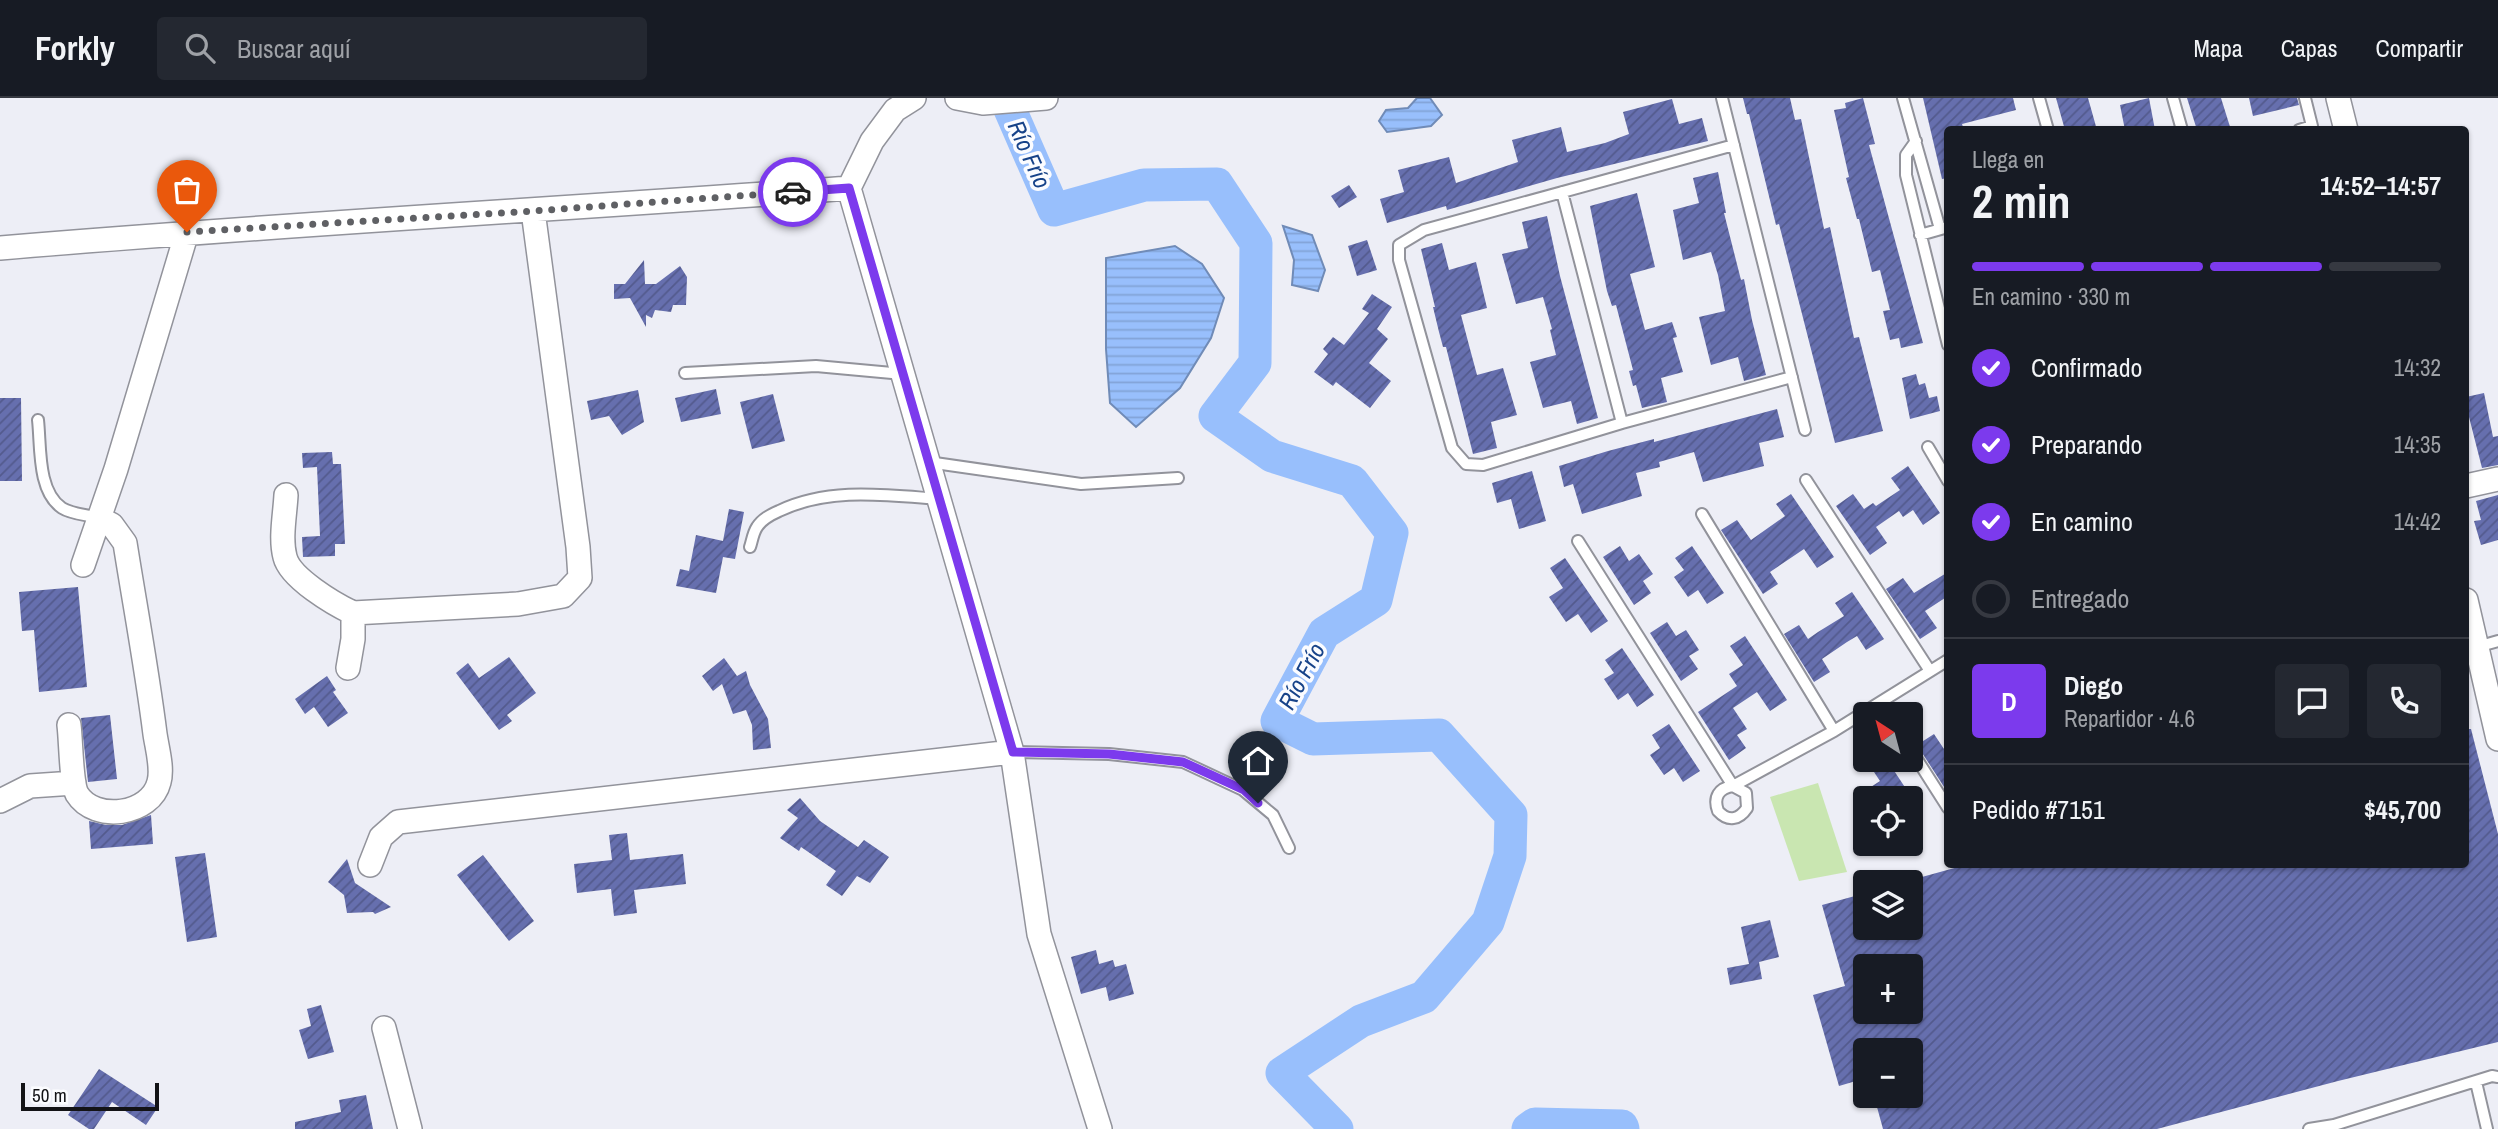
<!DOCTYPE html>
<html lang="es">
<head>
<meta charset="utf-8">
<style>
  :root { --surface:#171b24; --page:#242831; --text:#f1f3f6; --muted:#9ea1a6; --line:#363941; --accent:#7c3aed }
  body { margin:0; font-family:"Archivo Narrow",sans-serif; background:var(--page); color:var(--text); height:100vh; display:flex; flex-direction:column; font-size:26px; white-space:nowrap }
  * { box-sizing:border-box; margin:0 }
  p { font-size:23px; color:var(--muted) }
  .icon { flex:none; width:38px; height:38px; fill:none; stroke:currentColor; stroke-width:2; stroke-linecap:round; stroke-linejoin:round }
  .map { position:relative; flex:1; overflow:hidden }
  .sheet { position:absolute; left:1944px; top:28px; width:525px; height:742px; display:flex; flex-direction:column; background:var(--surface); border-radius:7px; box-shadow:0 2px 5px #0004 }
  .sheet>* { flex:none }
  .needle { width:46px; rotate:324deg }
  .buttons { position:absolute; left:1853px; top:604px; display:grid; gap:14px }
  .buttons a { display:grid; place-items:center; width:70px; height:70px; border-radius:7px; background:var(--surface); box-shadow:0 2px 5px #0004; font-size:35px }
  .scale { position:absolute; left:21px; bottom:18px; width:138px; box-sizing:border-box; padding-left:7px; border:4px solid #131316; border-top:0; font-size:19px; line-height:24px; white-space:nowrap; color:#131316; -webkit-text-stroke:5px #fbfcff; paint-order:stroke }
  .pin { position:absolute; display:grid; place-items:center; width:60px; height:60px; color:#fff; margin:-72px -30px; border-radius:50% 50% 50% 0; rotate:-45deg; box-shadow:0 0 7px #0007 }
  .pin .icon { rotate:45deg }
  .courier { position:absolute; display:grid; place-items:center; width:70px; height:70px; margin:-35px; border:5px solid #7c3aed; border-radius:50%; background:#fff; color:#222; box-shadow:0 2px 9px #0007 }
  .head em { font-style:normal; font-weight:700 }
  .head div { display:flex; flex-direction:column-reverse }
  .head { display:flex; align-items:center; justify-content:space-between; height:119px; padding:0 28px }
  h1 { font-size:46px; font-weight:700; line-height:52px }
  .bar { display:grid; grid-template-columns:repeat(4,1fr); gap:10px 7px; align-content:center; height:84px; padding:0 28px }
  .bar i { height:9px; border-radius:5px; background:var(--line) }
  .bar .current { background:var(--accent) }
  .bar p { grid-column:span 4 }
  .line { display:flex; align-items:center; gap:18px; padding:0 28px; border-top:2px solid var(--line) }
  .line div { flex:1 }
  .round { display:grid; place-items:center; flex:none; width:74px; height:74px; border-radius:7px; background:var(--page) }
  ol { padding:0 28px; list-style:none }
  li { display:flex; align-items:center; gap:21px; height:77px }
  li p { margin-inline-start:auto }
  li .icon { padding:7px; border-radius:50%; background:var(--accent); color:#fff; stroke-width:4 }
  li:last-child { color:var(--muted) }
  li i { width:38px; height:38px; border:4px solid var(--line); border-radius:50% }
  header { display:flex; align-items:center; gap:42px; box-sizing:border-box; height:98px; padding:0 35px; background:var(--surface); border-bottom:2px solid var(--line) }
  header strong { font-size:33px }
  nav { display:flex; gap:38px; margin-inline-start:auto; font-size:24px }
  .search { width:490px; height:63px; background:var(--page); display:flex; align-items:center; gap:18px; box-sizing:border-box; padding:0 24px; border-radius:7px; color:var(--muted); font-size:26px }
  .map>svg:first-child { display:block }
  .park { fill:#c9e6b1 }
  .water { fill:url(#water-rules); stroke:#708bb7; stroke-width:2 }
  .lines { fill:none; stroke-linecap:round; stroke-linejoin:round }
  .river { stroke:#98bffc; stroke-width:33 }
  .building { fill:url(#building-hatch); fill-rule:evenodd }
  .lane-casing { stroke:#92939b; stroke-width:14 }
  .street-casing { stroke:#92939b; stroke-width:26 }
  .lane { stroke:#fff; stroke-width:10 }
  .street { stroke:#fff; stroke-width:23 }
  .done { stroke:#5f6064; stroke-width:7; stroke-dasharray:0 12.6 }
  .route { stroke:#7c3aed; stroke-width:9 }
  .labels { text-anchor:middle; dominant-baseline:central; stroke-width:7; stroke-linejoin:round; paint-order:stroke }
  .water-label { font-size:24px; font-style:italic; fill:#174389; stroke:#fbfcff }
</style>
</head>
<body>
<header>
<strong>Forkly</strong>
<div class="search"><svg class="icon" aria-label="search" viewBox="0 0 24 24"><circle cx="10" cy="10" r="6"/><path d="M15 15l6 6"/></svg>Buscar aquí</div>
<nav><a>Mapa</a><a>Capas</a><a>Compartir</a></nav>
</header>
<div class="map">
<svg width="2498" height="1031" viewBox="0 0 2498 1031">
  <defs>
    <pattern id="water-rules" width="6" height="5" patternUnits="userSpaceOnUse" patternTransform="scale(1.75)"><rect width="6" height="5" fill="#98bffc"/><path d="M0 2.5h6" fill="none" stroke="#82a3d7"/></pattern>
    <pattern id="building-hatch" width="6" height="6" patternUnits="userSpaceOnUse" patternTransform="scale(1.75)"><rect width="6" height="6" fill="#666fae"/><path d="M-1 1l2-2M0 6l6-6M5 7l2-2" fill="none" stroke="#535a8d"/></pattern>
  </defs>
  <rect width="100%" height="100%" fill="#edeef6"/>
  <path class="park" d="M1818 685 1847 774 1799 783 1770 699Z"/>
  <path class="water" d="M1417 0H1430L1442 17 1431 28 1387 34 1379 23 1386 12 1408 10Z
    M1283 128 1312 137 1325 172 1318 193 1292 187 1294 162Z
    M1175 148 1202 166 1224 200 1211 240 1180 290 1136 329 1110 305 1106 251V160Z"/>
  <g class="lines">
    <path class="river" d="M1005 0 1054 112 1144 87 1217 86 1256 145 1255 265 1215 318 1272 358 1352 383 1392 435 1376 502 1324 535 1277 623 1313 641 1439 637 1511 717 1510 758 1488 824 1424 899 1361 923 1282 975 1337 1031
      M1528 1031 1535 1026 1622 1028 1623 1031"/>
  </g>
  <path class="building" d="M1743 0H1790L1795 22 1801 21 1824 131 1830 129 1854 240 1859 239 1883 333 1835 345 1779 126 1776 127 1749 16H1747Z
    M1863 0 1875 46 1869 47 1923 245 1901 250 1899 240 1890 242 1883 213 1890 212 1880 172 1872 174 1859 121H1857L1846 80 1849 79 1834 12 1846 10 1845 5Z
    M1923 0H2013L2016 12 1962 26 1963 29 1948 32V80L1942 81Z
    M2056 0H2088L2097 32H2065Z
    M2149 0 2155 32H2125L2120 7Z
    M2187 0H2221L2231 32H2197Z
    M2249 0H2297L2299 7 2253 18Z
    M1672 1 1679 26 1702 20 1708 43 1557 80 1447 112 1446 108 1387 125 1380 101 1404 94 1398 72 1449 59 1456 85 1518 64 1512 42 1561 29 1567 54 1605 45 1629 36 1623 14Z
    M1718 74 1726 115H1724L1741 182 1744 181 1752 222 1766 277 1744 283 1738 259 1711 267 1699 219 1725 213 1718 177 1711 154 1683 162 1673 112 1699 105 1693 80Z
    M1349 87 1357 99 1339 110 1331 98Z
    M1637 95 1655 169 1630 176 1645 232 1672 224 1677 239 1673 240 1683 274 1661 280 1667 304 1642 310 1636 287 1633 288 1629 273 1633 272 1616 207 1612 208 1607 193 1590 108Z
    M1547 118 1560 178 1598 320 1577 326 1571 303 1543 310 1530 264 1556 257 1550 232 1552 231 1543 199 1516 206 1502 156 1528 150 1522 124Z
    M1367 142 1377 172 1357 178 1348 148Z
    M1442 145 1449 172 1476 164 1487 210 1461 217 1470 251 1477 277 1503 270 1517 317 1491 324 1497 350 1473 356 1446 249H1443L1439 234 1433 209H1435L1421 151Z
    M644 162 645 186H656L680 168 687 179 686 207H673L671 214 655 212 652 220 646 217V229L630 200 614 201V186H625Z
    M1372 196 1392 209 1377 231 1388 241 1369 265 1391 283 1370 310 1336 284 1333 288 1314 274 1328 256 1323 251 1333 239 1344 247 1369 215 1362 211Z
    M1916 276 1919 287 1925 285 1929 300 1937 298 1940 313 1910 321 1902 280Z
    M716 291 721 316 681 324 675 300Z
    M638 292 644 324 622 337 609 318 591 322 587 303Z
    M2484 295 2493 339 2498 338V367L2482 370 2469 319 2466 320V299Z
    M773 296 785 343 752 351 740 304Z
    M0 300H21L22 383H0Z
    M1777 311 1784 339 1759 345 1764 368 1703 384 1694 354 1659 364 1660 369 1636 375 1642 398 1582 416 1573 386 1564 389 1559 368 1608 353 1654 341V344Z
    M332 354 333 366H341L345 446H335V458L303 459 302 439 320 438 317 369 303 370 302 355Z
    M1908 368 1940 415 1923 427 1913 412 1903 419 1899 413 1876 429 1887 445 1870 457 1836 408 1853 396 1864 411 1873 405 1876 408 1900 392 1891 380Z
    M1532 373 1546 423 1519 431 1511 401 1497 405 1492 385Z
    M1791 396 1834 459 1817 470 1804 451 1770 474 1778 486 1763 496 1721 432 1737 422 1751 442 1785 418 1776 406Z
    M2498 397V442L2481 447 2474 423 2481 422 2476 403Z
    M729 411 744 414 735 461 723 459 716 495 676 488 680 471 689 473 696 437 723 443Z
    M1620 448 1629 463 1639 456 1653 476 1643 483 1651 495 1634 507 1603 459Z
    M1692 448 1724 495 1707 506 1698 492 1688 499 1674 479 1684 472 1675 460Z
    M1565 460 1608 523 1591 535 1578 516 1566 524 1549 499 1563 490 1550 470Z
    M1948 474V498L1925 513 1937 530 1920 541 1886 491 1903 480 1914 495Z
    M78 489 87 589 39 594 34 532 22 533 19 494Z
    M1852 494 1884 541 1866 552 1857 538 1847 544 1822 561 1830 574 1814 584 1784 536 1799 527 1808 541 1818 534 1844 518 1835 505Z
    M1667 524 1676 538 1686 532 1699 552 1689 558 1698 571 1681 583 1650 535Z
    M1745 538 1787 602 1770 613 1757 594 1733 610 1747 631 1737 637 1746 650 1729 662 1698 614 1737 588 1729 576 1743 567 1730 548Z
    M1622 550 1654 597 1637 609 1628 595 1618 602 1604 581 1614 575 1605 562Z
    M509 559 536 595 507 617 512 623 499 632 456 575 468 565 479 580Z
    M724 560 737 578 746 573 750 587 768 621 771 650 753 652 752 627 746 612 733 616 722 586 713 593 702 578Z
    M327 578 336 592 333 594 348 615 328 629 314 609 305 616 295 601Z
    M110 617 117 681 88 684 81 620Z
    M1669 626 1700 673 1683 684 1674 670 1664 677 1650 657 1660 650 1652 637Z
    M2466 631H2471L2498 736V944L2338 983 2157 1031H1883L1874 998H1911V952H1866V980L1839 988 1813 897 1845 888 1822 807 1866 795V830H1911V782L1969 766H2466ZM1866 868H1911V914H1866Z
    M1934 636 1948 657V695L1917 647Z
    M1866 662H1887L1912 700H1854L1880 683Z
    M800 700 820 723 858 749 864 742 889 759 870 785 857 778 842 798 826 787 836 773 801 749 799 753 780 740 798 720 787 712Z
    M151 717 153 746 91 751 89 723 106 727H122Z
    M627 735 630 762 683 756 686 786 634 792 637 815 614 818 611 791 577 795 574 766 612 762 609 737Z
    M205 755 217 839 187 844 175 759Z
    M483 757 534 823 509 843 457 777Z
    M347 761 355 785 391 809 375 816 373 814 347 815 344 797 328 784Z
    M1770 822 1779 859 1759 864 1762 881 1730 887 1727 870 1749 866 1741 829Z
    M1096 852 1099 866 1113 862 1115 869 1126 866 1134 896 1109 903 1106 889 1081 896 1071 859Z
    M321 907 334 954 308 961 299 932 311 928 307 911Z
    M99 971 158 1009 146 1027 112 1004 94 1031H89L68 1017Z
    M366 997 373 1031H295V1024L341 1014 339 1002Z"/>
  <g class="lines">
    <defs>
      <path id="lane" d="M1722 0 1805 332
        M1903 0 1940 131
        M2039 0 2048 32
        M2173 0 2182 32
        M2299 32 2312 28 2305 0
        M1916 43 1906 57V77L1948 247
        M1734 47 1424 132 1399 147V162L1452 350 1466 366 1483 367 1622 325 1792 279
        M1562 94 1622 325
        M1920 137 1948 129
        M685 275 816 268 903 276
        M38 322C41 348 37 393 62 410 71 416 88 417 99 420
        M1928 349 1948 383
        M928 364 1081 386 1178 380
        M1806 382 1930 573
        M1702 416 1834 633
        M1578 443 1733 688 1746 695 1747 710C1739 722 1728 724 1718 713 1713 699 1719 690 1733 688L1834 633 1948 562
        M750 449C752 443 753 435 757 429 762 421 770 417 779 413 829 389 885 397 939 401
        M2477 549 2498 543
        M1881 604 1888 616
        M1911 652 1948 710
        M1012 654 1109 656 1183 664 1243 692 1273 717 1289 750
        M2476 984 2487 1031
        M2309 1031 2334 1027 2492 978 2498 979"/>
      <path id="street" d="M914 0 895 12 872 43 849 90 1012 654
        M957 0 983 5 1046 0
        M2338 0 2346 32
        M0 150C283 126 566 111 849 90
        M2466 388 2498 381
        M286 397C285 417 280 440 285 459 290 480 334 506 353 515L518 506 563 498 580 480 578 449 533 113
        M83 467 116 371 187 134
        M2466 502 2498 641
        M348 570 353 541V515
        M69 627C71 642 71 685 77 696 95 725 151 717 159 684 163 670 157 650 155 636 147 572 135 508 125 445L112 427 99 420
        M0 703 30 688 74 685
        M370 767 381 739 398 724 1012 654 1039 836 1100 1031
        M384 930 410 1031"/>
    </defs>
    <use href="#lane" class="lane-casing"/>
    <use href="#street" class="street-casing"/>
    <use href="#lane" class="lane"/>
    <use href="#street" class="street"/>
  </g>
  <g class="lines">
    <path class="done" d="M187 134 533 113 793 94"/>
    <path class="route" d="M793 94 849 90 1013 654 1109 656 1183 664 1244 692 1258 705"/>
  </g>
  <g class="labels">
    <g class="water-label">
      <text transform="translate(1030 56) rotate(66)">Río Frío</text>
      <text transform="translate(1301 578) rotate(-62)">Río Frío</text>
    </g>
  </g>
</svg>
<div class="buttons">
<a><svg class="needle" viewBox="-14 -14 28 28"><path d="M0-13l5 13h-10z" fill="#e53935"/><path d="M0 13l5-13h-10z" fill="#9ea1a6"/></svg></a>
<a><svg class="icon" aria-label="locate" viewBox="0 0 24 24"><circle cx="12" cy="12" r="6"/><path d="M12 2v4M12 18v4M2 12h4M18 12h4"/></svg></a>
<a><svg class="icon" aria-label="layers" viewBox="0 0 24 24"><path d="M12 4l9 5-9 5-9-5zM3 14l9 5 9-5"/></svg></a>
<a>+</a>
<a>−</a>
</div>
<div class="scale">50 m</div>
<div class="pin" style="left:187px;top:134px;background:#ea580c"><svg class="icon" aria-label="bag" viewBox="0 0 24 24"><path d="M5 8h14l-1 12H6zM9 8a3 3 0 0 1 6 0"/></svg></div>
<div class="pin" style="left:1258px;top:705px;background:#1f2937"><svg class="icon" aria-label="home" viewBox="0 0 24 24"><path d="M3 11l9-7 9 7M6 9v11h12V9"/></svg></div>
<div class="courier" style="left:793px;top:94px"><svg class="icon" aria-label="car" viewBox="0 0 24 24"><path d="M5 17H2v-5l4-1 3-4h7l3 4 3 1v5h-3M9 17h6M6 11h13"/><circle cx="7" cy="17" r="2"/><circle cx="17" cy="17" r="2"/></svg></div>
<section class="sheet">
<div class="head"><div><h1>2 min</h1><p>Llega en</p></div><em>14:52–14:57</em></div>
<div class="bar"><i class="current"></i><i class="current"></i><i class="current"></i><i></i><p>En camino · 330 m</p></div>
<ol>
<li><svg class="icon" aria-label="check" viewBox="0 0 24 24"><path d="M5 12l5 5 9-10"/></svg>Confirmado<p>14:32</p></li>
<li><svg class="icon" aria-label="check" viewBox="0 0 24 24"><path d="M5 12l5 5 9-10"/></svg>Preparando<p>14:35</p></li>
<li><svg class="icon" aria-label="check" viewBox="0 0 24 24"><path d="M5 12l5 5 9-10"/></svg>En camino<p>14:42</p></li>
<li><i></i>Entregado</li>
</ol>
<div class="line" style="height:126px"><b class="round" style="background:var(--accent);color:#fff">D</b><div><b>Diego</b><p>Repartidor · 4.6</p></div><a class="round"><svg class="icon" aria-label="chat" viewBox="0 0 24 24"><path d="M4 5h16v11H9l-5 4z"/></svg></a><a class="round"><svg class="icon" aria-label="phone" viewBox="0 0 24 24"><path d="M5 4h4l2 5-3 2q2 4 5 5l2-3 5 2v4C11 20 4 13 5 4z"/></svg></a></div>
<div class="line" style="height:91px"><div>Pedido #7151</div><b>$45,700</b></div>
</section>
</div>
</body>
</html>
